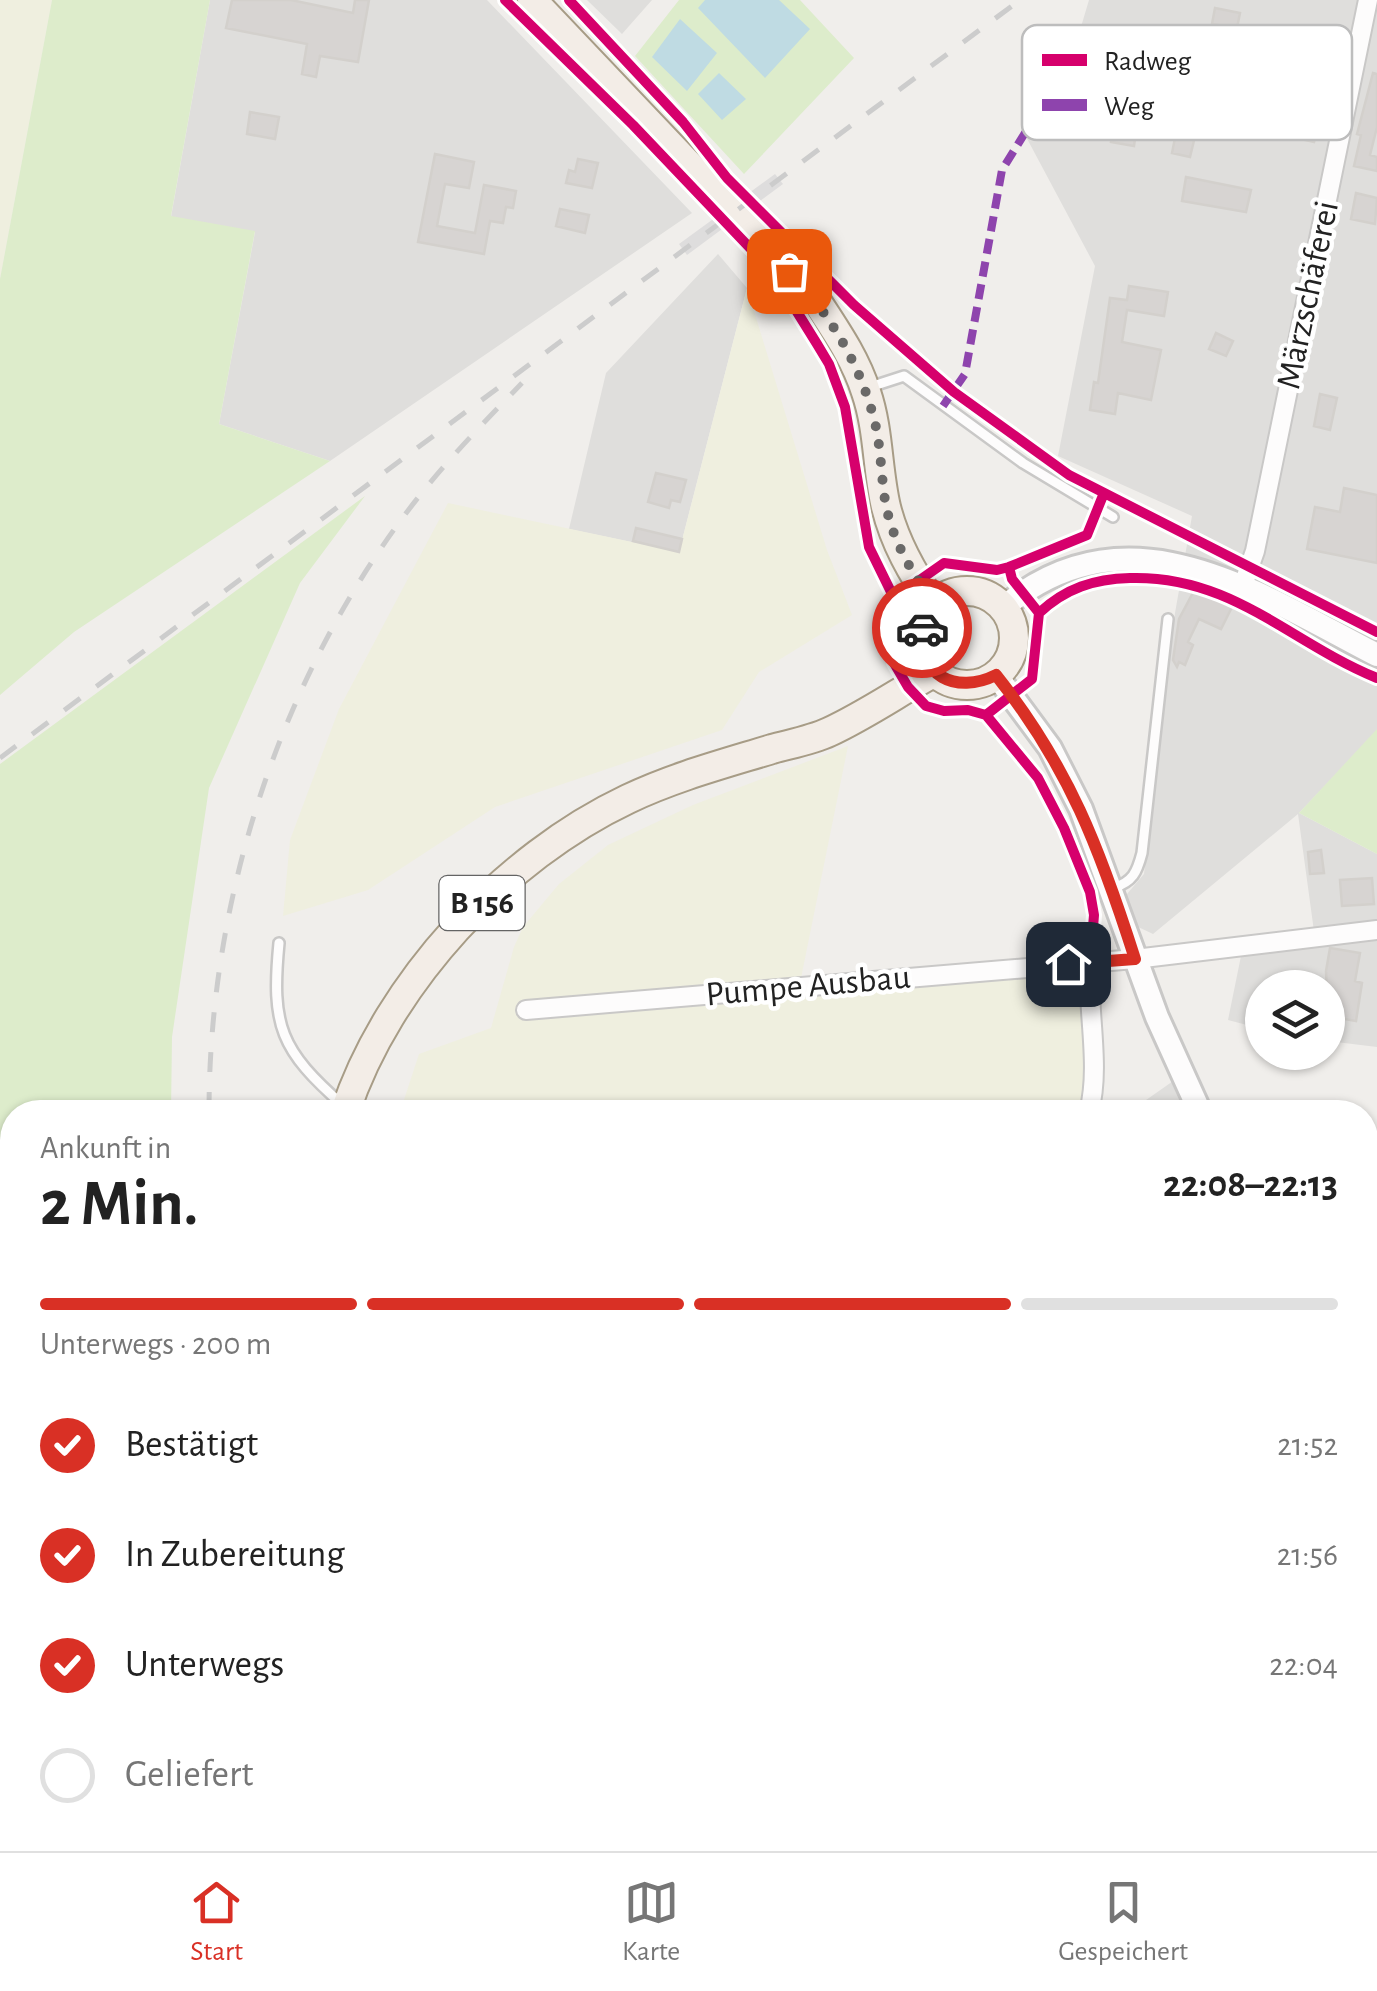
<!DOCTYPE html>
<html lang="de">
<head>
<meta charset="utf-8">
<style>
  :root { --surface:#fff; --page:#f2f2f2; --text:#222; --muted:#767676; --line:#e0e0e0; --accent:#d93025 }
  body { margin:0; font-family:"Alegreya Sans",sans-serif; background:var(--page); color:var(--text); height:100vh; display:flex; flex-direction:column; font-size:38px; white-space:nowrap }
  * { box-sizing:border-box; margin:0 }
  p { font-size:32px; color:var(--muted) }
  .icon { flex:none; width:55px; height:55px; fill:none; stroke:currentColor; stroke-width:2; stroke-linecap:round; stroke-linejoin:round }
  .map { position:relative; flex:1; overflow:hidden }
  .drawer { position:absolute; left:0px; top:1100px; width:1378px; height:752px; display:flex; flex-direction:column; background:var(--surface); border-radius:40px 40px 0 0; box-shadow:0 2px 8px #0004 }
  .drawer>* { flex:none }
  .tools { position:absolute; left:1245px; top:970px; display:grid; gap:20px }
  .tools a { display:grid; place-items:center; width:100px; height:100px; border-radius:50%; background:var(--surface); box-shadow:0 2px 8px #0004; font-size:50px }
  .pin { position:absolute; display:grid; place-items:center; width:85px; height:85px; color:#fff; margin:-42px; border-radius:20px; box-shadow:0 5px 15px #0006 }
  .courier { position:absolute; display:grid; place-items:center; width:100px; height:100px; margin:-50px; border:8px solid #d93025; border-radius:50%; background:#fff; color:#222; box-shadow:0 2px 12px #0007 }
  .head em { font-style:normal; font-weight:600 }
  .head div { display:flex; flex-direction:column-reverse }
  .head { display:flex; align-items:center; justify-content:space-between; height:170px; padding:0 40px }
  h1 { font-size:65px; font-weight:600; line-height:75px }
  .bar { display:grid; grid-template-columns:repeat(4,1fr); gap:15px 10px; align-content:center; height:120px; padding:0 40px }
  .bar i { height:12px; border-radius:8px; background:var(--line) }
  .bar .active { background:var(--accent) }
  .bar p { grid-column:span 4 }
  ol { padding:0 40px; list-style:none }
  li { display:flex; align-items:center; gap:30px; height:110px }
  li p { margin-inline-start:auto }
  li .icon { padding:10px; border-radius:50%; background:var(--accent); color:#fff; stroke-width:4 }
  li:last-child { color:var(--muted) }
  li i { width:55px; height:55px; border:5px solid var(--line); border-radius:50% }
  .menu { display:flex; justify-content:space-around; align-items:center; height:140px; border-top:2px solid var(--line); background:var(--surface); font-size:28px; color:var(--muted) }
  .menu a { display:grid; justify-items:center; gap:5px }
  .menu .active { color:var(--accent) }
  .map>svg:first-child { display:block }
  .residential { fill:#dfdedc }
  .farmland { fill:#efefdf }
  .grass { fill:#ddeccb }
  .forest { fill:#cbdec1 }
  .water { fill:#bfdbe3 }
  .pier { fill:#dedddd }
  .building { fill:#d7d4d2; stroke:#d3d0cc; stroke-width:2.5 }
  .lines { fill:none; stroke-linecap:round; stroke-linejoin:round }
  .service-casing { stroke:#c9c8c7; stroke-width:14 }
  .minor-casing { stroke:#c9c8c7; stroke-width:22 }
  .tertiary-casing { stroke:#c9c8c7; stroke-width:28 }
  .primary-casing { stroke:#a79c86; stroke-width:32 }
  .service { stroke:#fdfcfc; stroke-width:9 }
  .minor { stroke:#fdfcfc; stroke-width:18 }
  .tertiary { stroke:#fdfcfc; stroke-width:22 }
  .primary { stroke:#f3ede7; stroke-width:28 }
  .rail { stroke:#ccc; stroke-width:5; stroke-dasharray:20 20; stroke-linecap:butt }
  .primary-bridge-casing { stroke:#a79c86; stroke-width:32; stroke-linecap:butt }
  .primary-bridge { stroke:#f3ede7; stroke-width:28 }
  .quiet { stroke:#8e44ad; stroke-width:8; stroke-dasharray:15 8; stroke-linecap:butt }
  .cycleway-casing { stroke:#fff; stroke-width:16 }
  .cycleway { stroke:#d6006c; stroke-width:10 }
  .done { stroke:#6a6968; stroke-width:10; stroke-dasharray:0 18 }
  .route { stroke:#d93025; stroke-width:12 }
  .labels { text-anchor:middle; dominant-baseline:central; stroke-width:9; stroke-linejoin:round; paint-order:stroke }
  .shield { fill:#fff; stroke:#646464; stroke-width:2.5 }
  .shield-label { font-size:32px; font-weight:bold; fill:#222 }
  .street-label { font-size:35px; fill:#222; stroke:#fff }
  .key { fill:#fff; stroke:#bdbdbd; stroke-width:2.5 }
  .key-label { font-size:28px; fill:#222 }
</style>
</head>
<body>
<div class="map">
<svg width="1377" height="1851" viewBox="0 0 1377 1851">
  <rect width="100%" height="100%" fill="#f0eeeb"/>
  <path class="residential" d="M210 0H487L692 213 330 461 219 424 255 232 171 217Z
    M587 0H652L622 34Z
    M1089 0H1377V731L1299 813 1377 854V1047L1328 1041V988H1262V1029L1228 1020 1241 956 1316 946 1298 814 1153 934 1134 925 1126 901 1127 894 1144 874 1175 613 1192 516 1058 456 1095 266 1024 133 1072 57Z
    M718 254 747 288 679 552 569 529 606 373Z
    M1176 1079 1190 1112H1129Z
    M1365 1443 1377 1464V1653L1365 1659Z"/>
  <path class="farmland" d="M0 0H52L0 279Z
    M747 288 827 550 852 615 759 672 722 730 495 807 368 890 283 916 290 840 339 709 448 503 679 552Z
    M848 746 798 993 1069 972 1078 980 1086 1072 1082 1112H400L419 1054 491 1028 514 947 523 927 559 884 608 845 693 805Z
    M224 1840H871L868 1851H241Z"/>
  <path class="grass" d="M52 0H210L171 216 255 231 219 424 330 461 74 632 0 695V279Z
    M679 0H800L854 58 744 174 635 56Z
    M365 496 300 583 209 788 172 1037 171 1112H12V1718L0 1711V764Z
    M1377 729V854L1299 813Z"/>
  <path class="forest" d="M1377 1227V1464L1365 1443V1230Z
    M1377 1653V1851H868L872 1840H1365V1659Z"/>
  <path class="water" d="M705 0H779L810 29 765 78 698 8Z
    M680 19 717 53 687 91 652 57Z
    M719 73 746 99 722 120 698 94Z"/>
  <path class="pier" d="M775 174 783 184 687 255 679 244Z"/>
  <path class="building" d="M232 0H291L353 13 355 0H369L358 62 320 56 316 77 302 74 307 44 226 28Z
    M1215 8 1240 13 1237 28 1212 24Z
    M1373 73 1377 74V127L1370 155 1377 157V171L1354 166 1361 135 1357 134Z
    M1120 83 1136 86 1131 116 1138 118 1134 146 1111 142Z
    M1298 92 1325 98 1314 142 1288 136Z
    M1190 96 1204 99 1190 157 1172 153 1175 138 1179 139Z
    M250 112 279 117 275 139 247 134Z
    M435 154 474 162 469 188 445 184 437 226 475 233 484 185 516 191 513 208 506 207 503 223 490 221 484 254 418 242Z
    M578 159 598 163 592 188 566 183 569 170 575 172Z
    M1186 177 1251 190 1246 212 1182 201Z
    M1356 193 1377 198 1375 224 1351 219Z
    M560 209 589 215 585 233 556 226Z
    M1129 286 1168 292 1164 316 1127 310 1122 342 1161 350 1151 400 1118 393 1115 414 1090 410 1094 382 1098 383 1110 298 1127 300Z
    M1216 333 1233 341 1226 356 1209 349Z
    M1320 394 1337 398 1330 430 1314 426Z
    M656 473 686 480 680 502 671 500 669 508 648 502Z
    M1344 488 1377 495V563L1307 549 1315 507 1340 512Z
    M636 528 682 539 679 552 633 541Z
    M1195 589 1232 607 1221 629 1199 619 1188 642 1193 645 1185 665 1179 662 1177 667 1173 660 1179 619Z
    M1321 850 1324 873 1310 874 1308 852Z
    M1372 878 1374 904 1342 906 1340 880Z
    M1330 948 1360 953 1355 981 1362 983 1356 1021 1328 1016 1326 971Z"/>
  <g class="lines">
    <defs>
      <path id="service" d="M870 387 904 376 1023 463 1113 517
        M1113 888C1133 882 1137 872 1142 853L1168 619
        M279 943C271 1026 280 1050 344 1106"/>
      <path id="minor" d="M1242 588 1255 551 1368 0
        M526 1010 1135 959 1377 930
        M1089 1112C1101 1065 1087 1012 1090 963
        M0 1722 12 1731
        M892 1851 895 1840"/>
      <path id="tertiary" d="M1004 607C1128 503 1257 593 1377 655
        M996 675 1050 748 1081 809 1157 1017 1200 1112
        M1365 1486 1377 1514"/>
      <path id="primary" d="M532 0 814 297C834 328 855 357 866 392 879 430 877 469 886 507 895 543 912 573 933 603
        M920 638a47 47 0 1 1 94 0a47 47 0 1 1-94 0Z
        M345 1112C388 982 505 857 628 799 674 777 723 764 772 749 790 744 812 740 829 732 866 715 900 691 935 672"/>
    </defs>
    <use href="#service" class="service-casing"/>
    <use href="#minor" class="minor-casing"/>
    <use href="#tertiary" class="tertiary-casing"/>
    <use href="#primary" class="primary-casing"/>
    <use href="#service" class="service"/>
    <use href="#minor" class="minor"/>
    <use href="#tertiary" class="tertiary"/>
    <use href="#primary" class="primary"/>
    <path class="rail" d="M0 758 1020 0
      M209 1112C209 889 287 657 429 484 458 449 490 416 522 383
      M0 1745 12 1752
      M0 1770 12 1776
      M124 1840 141 1851
      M152 1840 170 1851
      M31 1851 39 1840"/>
    <defs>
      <path id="primary-bridge" d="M161 1851 168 1840"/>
    </defs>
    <use href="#primary-bridge" class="primary-bridge-casing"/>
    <use href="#primary-bridge" class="primary-bridge"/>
    <path class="quiet" d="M943 406 965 374 1002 170 1072 57"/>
    <defs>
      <path id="cycleway" d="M505 0 633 125 771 270 817 344 829 364 845 407 869 547 894 598V663L908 687 926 706 944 711 968 710 986 715 1038 778 1064 828 1090 892 1094 915 1090 963
        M569 0 683 122 727 178 854 305 954 392 1069 475 1377 632
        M1009 567 1087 535 1104 493
        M894 598 944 563 997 570 1009 567 1012 579 1039 613
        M986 715 1032 679 1039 613C1066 588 1094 579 1130 578 1232 575 1289 642 1377 678"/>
    </defs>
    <use href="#cycleway" class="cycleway-casing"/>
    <use href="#cycleway" class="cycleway"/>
  </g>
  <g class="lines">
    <path class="done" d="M789 271C830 314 861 365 875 423 881 448 881 475 885 500 891 538 911 572 934 604L922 628"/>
    <path class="route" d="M922 628C917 676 956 695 996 675 1069 767 1100 849 1135 959L1068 964"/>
  </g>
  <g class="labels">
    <rect class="shield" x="439.5" y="876" width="85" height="54" rx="8"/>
    <g class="shield-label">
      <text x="482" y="903">B 156</text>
    </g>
    <g class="street-label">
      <text transform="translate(1308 295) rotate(-78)">Märzschäferei</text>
      <text transform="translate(808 986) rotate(-5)">Pumpe Ausbau</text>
    </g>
  </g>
  <rect x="1022" y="25" width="330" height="115" rx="15" class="key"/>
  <rect x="1042" y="54" width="45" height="12" fill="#d6006c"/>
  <rect x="1042" y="99" width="45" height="12" fill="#8e44ad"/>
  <g class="key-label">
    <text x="1104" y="70">Radweg</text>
    <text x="1104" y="115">Weg</text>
  </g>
</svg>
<div class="tools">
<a><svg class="icon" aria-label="layers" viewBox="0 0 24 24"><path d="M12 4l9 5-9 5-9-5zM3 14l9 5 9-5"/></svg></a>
</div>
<div class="pin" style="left:789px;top:271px;background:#ea580c"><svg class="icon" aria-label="bag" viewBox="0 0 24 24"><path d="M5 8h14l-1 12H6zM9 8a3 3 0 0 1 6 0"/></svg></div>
<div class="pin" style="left:1068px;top:964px;background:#1f2937"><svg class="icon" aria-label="home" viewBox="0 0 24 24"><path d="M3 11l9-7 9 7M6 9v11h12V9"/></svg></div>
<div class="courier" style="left:922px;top:628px"><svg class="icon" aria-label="car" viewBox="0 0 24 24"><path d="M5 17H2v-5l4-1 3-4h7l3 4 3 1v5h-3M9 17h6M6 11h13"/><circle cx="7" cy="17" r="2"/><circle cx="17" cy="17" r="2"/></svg></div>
<section class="drawer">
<div class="head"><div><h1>2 Min.</h1><p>Ankunft in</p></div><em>22:08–22:13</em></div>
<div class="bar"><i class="active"></i><i class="active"></i><i class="active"></i><i></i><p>Unterwegs · 200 m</p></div>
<ol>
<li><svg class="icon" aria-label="check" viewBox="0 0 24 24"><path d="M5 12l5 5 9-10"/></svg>Bestätigt<p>21:52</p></li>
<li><svg class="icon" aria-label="check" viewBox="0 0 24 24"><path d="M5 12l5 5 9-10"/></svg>In Zubereitung<p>21:56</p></li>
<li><svg class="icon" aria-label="check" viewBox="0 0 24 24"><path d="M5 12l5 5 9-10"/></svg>Unterwegs<p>22:04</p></li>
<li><i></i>Geliefert</li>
</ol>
</section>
</div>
<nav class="menu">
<a class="active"><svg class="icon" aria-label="home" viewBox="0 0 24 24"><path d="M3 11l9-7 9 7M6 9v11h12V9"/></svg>Start</a>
<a><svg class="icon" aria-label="map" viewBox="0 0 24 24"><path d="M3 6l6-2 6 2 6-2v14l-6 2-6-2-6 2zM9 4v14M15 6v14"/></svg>Karte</a>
<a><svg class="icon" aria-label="saved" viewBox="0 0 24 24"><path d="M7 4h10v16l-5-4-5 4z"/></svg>Gespeichert</a>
</nav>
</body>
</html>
